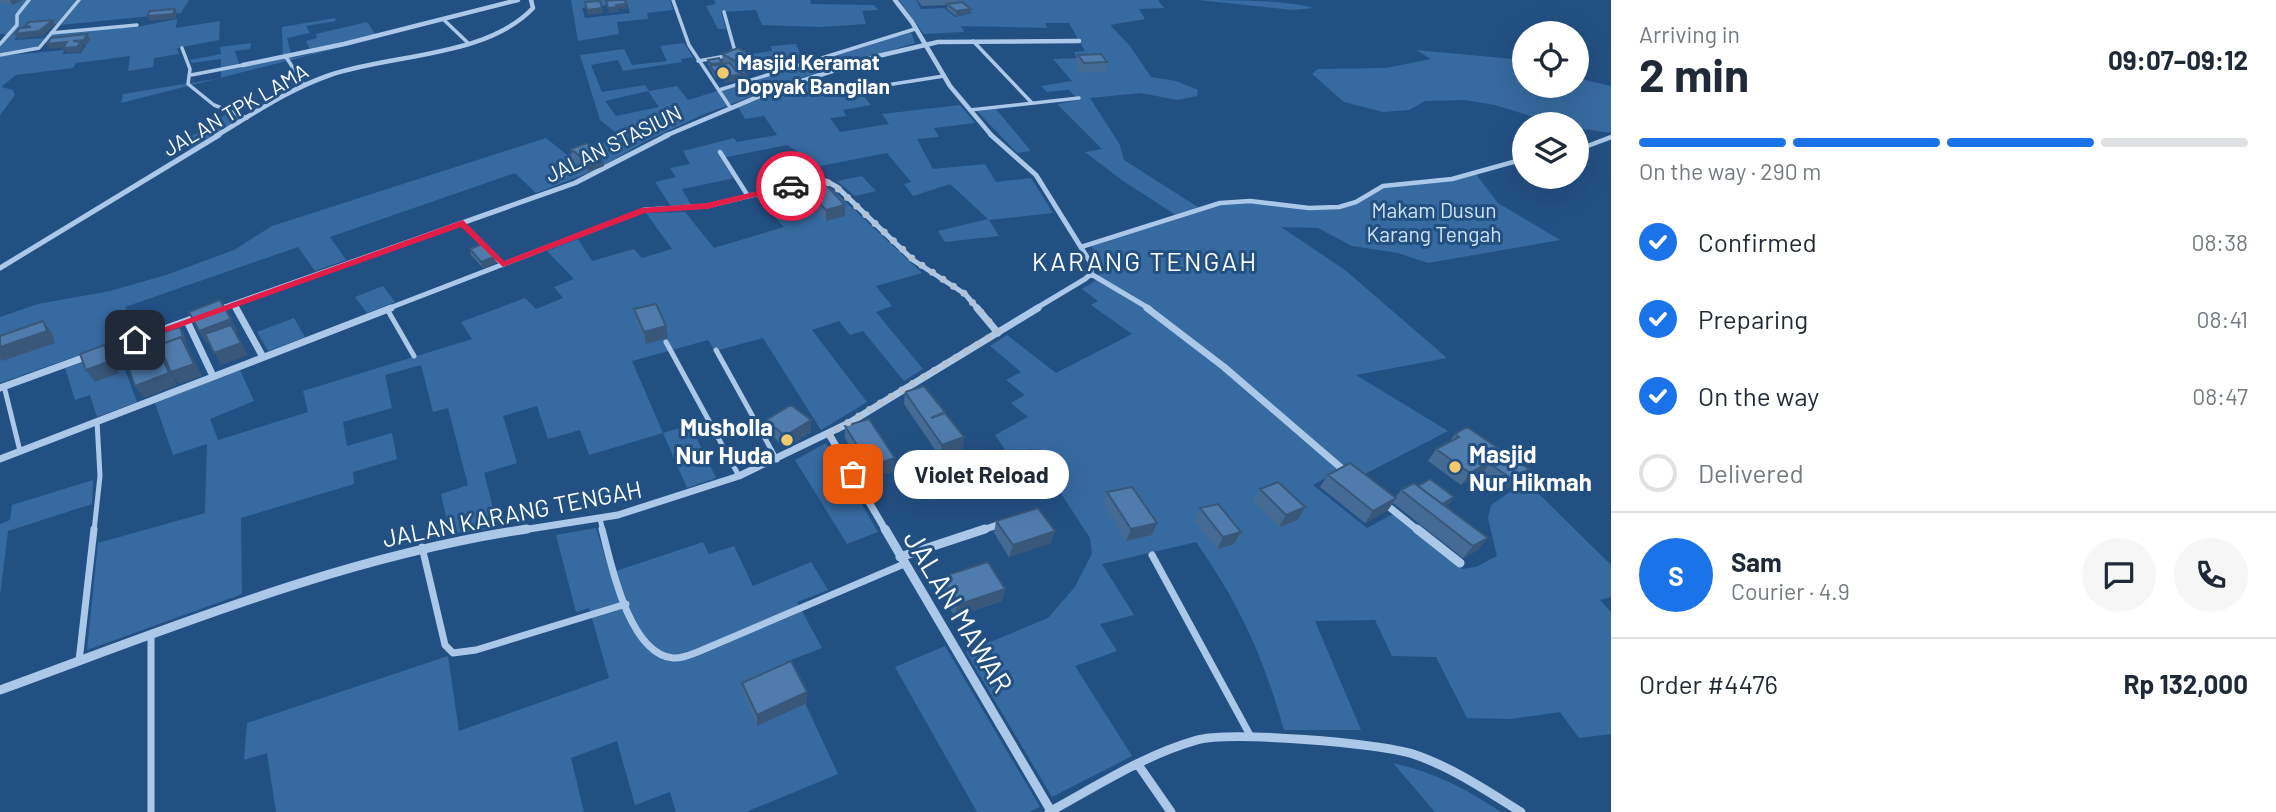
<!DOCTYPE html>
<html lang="en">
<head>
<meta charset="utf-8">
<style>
  :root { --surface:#fff; --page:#f6f6f7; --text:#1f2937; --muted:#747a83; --line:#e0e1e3; --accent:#1a73e8 }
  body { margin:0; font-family:Barlow,sans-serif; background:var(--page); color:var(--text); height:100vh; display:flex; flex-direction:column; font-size:26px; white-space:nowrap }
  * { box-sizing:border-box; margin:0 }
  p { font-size:23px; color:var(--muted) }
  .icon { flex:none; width:38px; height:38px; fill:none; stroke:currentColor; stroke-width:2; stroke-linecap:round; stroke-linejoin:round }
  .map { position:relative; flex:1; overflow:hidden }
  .sheet { display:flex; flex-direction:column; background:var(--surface); width:665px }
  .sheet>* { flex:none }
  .fabs { position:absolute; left:1512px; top:21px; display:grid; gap:14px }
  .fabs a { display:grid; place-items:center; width:77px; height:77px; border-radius:50%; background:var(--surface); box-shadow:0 7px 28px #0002; font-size:35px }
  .pin { position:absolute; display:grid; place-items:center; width:60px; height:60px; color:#fff; margin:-30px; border-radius:14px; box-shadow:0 4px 10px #0006 }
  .courier { position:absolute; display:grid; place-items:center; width:70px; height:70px; margin:-35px; border:5px solid #e11d48; border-radius:50%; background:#fff; color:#222; box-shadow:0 2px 9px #0007 }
  .bubble { position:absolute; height:49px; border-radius:24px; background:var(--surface); box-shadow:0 7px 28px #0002; font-size:23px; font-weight:700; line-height:49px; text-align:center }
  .summary em { font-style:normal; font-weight:700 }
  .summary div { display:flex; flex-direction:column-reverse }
  .summary { display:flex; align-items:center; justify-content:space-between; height:119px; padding:0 28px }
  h1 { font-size:46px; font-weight:700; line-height:52px }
  .bar { display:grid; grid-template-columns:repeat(4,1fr); gap:10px 7px; align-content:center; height:84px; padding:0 28px }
  .bar i { height:9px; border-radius:5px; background:var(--line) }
  .bar .active { background:var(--accent) }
  .bar p { grid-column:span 4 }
  .line { display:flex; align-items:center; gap:18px; padding:0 28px; border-top:2px solid var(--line) }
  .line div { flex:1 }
  .round { display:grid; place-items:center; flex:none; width:74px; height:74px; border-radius:37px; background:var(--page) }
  ol { padding:0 28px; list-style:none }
  li { display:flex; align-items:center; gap:21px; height:77px }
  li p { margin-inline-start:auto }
  li .icon { padding:7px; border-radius:50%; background:var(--accent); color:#fff; stroke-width:4 }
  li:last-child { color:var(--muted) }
  li i { width:38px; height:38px; border:4px solid var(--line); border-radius:50% }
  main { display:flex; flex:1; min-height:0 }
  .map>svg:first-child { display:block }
  .green { fill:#376aa0; fill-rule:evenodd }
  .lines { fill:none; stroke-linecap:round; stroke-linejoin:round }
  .lane-far3 { stroke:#abc8e8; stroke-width:3.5 }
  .lane-far2 { stroke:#abc8e8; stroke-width:4.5 }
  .lane-far1 { stroke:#abc8e8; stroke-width:5 }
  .lane { stroke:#abc8e8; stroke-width:7 }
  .street-far3 { stroke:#abc8e8; stroke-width:4.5 }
  .street-far2 { stroke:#abc8e8; stroke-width:5 }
  .street-far1 { stroke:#abc8e8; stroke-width:7 }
  .street { stroke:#abc8e8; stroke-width:9 }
  .wall { fill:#456b95 }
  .shaded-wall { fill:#385779 }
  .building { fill:#507cad; stroke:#385779; stroke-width:2 }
  .route { fill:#e11d48 }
  .done { stroke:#b2c2d4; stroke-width:7; stroke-dasharray:0 12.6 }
  .poi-dot { fill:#f3c96e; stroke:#235083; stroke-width:2.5 }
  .labels { text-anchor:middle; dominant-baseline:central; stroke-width:6; stroke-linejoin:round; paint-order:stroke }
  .far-poi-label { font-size:21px; font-weight:bold; fill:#fff; stroke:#235083; text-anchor:start }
  .far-street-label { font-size:21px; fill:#fff; stroke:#235083 }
  .far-park-label { font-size:21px; fill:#cfe2f6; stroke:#235083 }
  .poi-label { font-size:24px; font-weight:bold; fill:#fff; stroke:#235083; text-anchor:end }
  .street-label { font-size:24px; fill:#fff; stroke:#235083 }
  .neighbourhood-label { font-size:26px; letter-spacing:2px; fill:#fff; stroke:#235083 }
  .near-street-label { font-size:28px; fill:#fff; stroke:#235083 }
</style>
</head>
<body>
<main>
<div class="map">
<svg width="1611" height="812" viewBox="0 0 1611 812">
  <rect width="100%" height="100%" fill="#235083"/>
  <path class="green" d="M0 0H76L57 24 25 27 14 40 45 38 35 48 0 54V41L6 34H0Z
    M81 0H189L181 13 61 25Z
    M571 0H670L673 10 647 13 648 19 617 22 619 34 578 41ZM627 3 630 13 585 18 582 8Z
    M714 0H810L811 4 874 5 878 10 862 11 866 24 819 27 762 25 756 10 721 12 726 29H718L706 6 716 4Z
    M899 0H916L921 9 944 8 955 17 972 13 954 0H1158L1164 8 1139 9 1145 19 1110 25 1130 46 1151 77 1176 81 1198 90 1197 96 1177 100 1141 93 1090 98 1120 145 1124 160 1201 209 1233 201 1309 208 1348 205 1383 186 1442 180 1475 173 1498 203 1560 240 1428 263 1398 253 1352 246 1318 228 1281 227 1345 270 1447 358 1356 375 1448 431 1361 476 1348 466 1313 485 1367 528 1393 514 1462 569 1476 567 1497 556 1488 518 1491 505 1526 481 1611 565V597L1600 600 1611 612V734L1579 738 1560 712 1511 719 1467 718 1436 657 1392 656 1375 620 1315 621 1361 730H1284C1264 658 1239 603 1196 542L1102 564 1134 615 1100 624 1117 651 1075 666 1132 756 1052 797 966 652 1048 618 1074 588 1092 554 1090 538 1032 449 1009 456 995 435 1028 417 1011 403 1025 395 1006 380 1021 372 990 346 1007 335 1056 373 1132 334 1091 305 1098 301 1082 289 1095 281 1102 270 1091 245 1179 217 1123 181 1085 152 1102 149 1057 104 1079 100 1069 90 1047 92 1041 86 1072 81 1053 59 1077 58 1074 52 1085 51 1069 23H1045L1047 28 961 26 964 32 924 34Z
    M1198 0C1223 0 1294 0 1313 8L1293 10Z
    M335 18 336 21 306 26 310 33 287 38 292 58 312 54 306 41 317 38 316 34 367 22 378 38 121 103 123 94 221 78V59L192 63 190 60 221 54 220 47 251 43 250 49 235 51 240 67 283 59 282 27Z
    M177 19 176 28 220 21 219 40 177 48 179 54 154 58 153 67 128 71 130 56 76 63 73 68 16 75 1 87 13 90 15 95 0 115V56L65 50 62 54 81 53 90 39 45 43 54 32 137 27Z
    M911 32 915 43 800 78 702 115 646 141 596 170 536 193 515 173 330 237 346 260 315 271 298 247 125 307 136 335 0 383V317L38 304 110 291 166 275 234 250 272 226 546 138 567 155 621 137 600 120 580 55 624 49 632 65 667 61 660 46 684 43 693 57 681 59 682 62 623 71 618 60 591 65 602 92 645 85 649 91 677 86 688 100ZM648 91 659 107 616 116 605 101Z
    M796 44 802 59 771 70 744 55 772 51 771 46Z
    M1416 50 1524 60V86H1577V78L1611 86V133L1577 128V124H1557L1495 105 1465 100 1425 101 1409 110 1383 112 1344 102 1312 74 1318 69 1386 68 1431 59Z
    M812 80 835 94 859 90 871 105 843 110 846 116 830 118 840 132 889 124 882 114 960 105 975 123 934 128 939 137 917 139 933 169 985 164 996 182 1031 178 1053 213 989 220 999 236 945 242 938 231 988 219 950 184 913 196 904 184 911 182 887 153 820 166 787 145 722 158 735 178 682 189 691 205H670L655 182 676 177 670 168 690 164 683 151 734 138 737 142 777 135 764 116 745 119 738 107Z
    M996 109 1031 151 1017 153 977 111Z
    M230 112 244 117 191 149 176 146Z
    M862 176 876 191 855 196 837 181Z
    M812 184H824L832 189 922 273 876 286 892 306 876 312 923 369 904 381 863 331 850 335 839 321 812 330 867 402 821 430 763 338 715 351 708 340 632 361 663 433 690 425 716 478 687 488 663 433 589 455 580 430 548 439 537 406 503 416 517 463 484 473 498 527 450 534 441 494 468 485 448 408 433 412 421 365 385 375 392 408 343 422 347 446 392 433 397 459 353 472 354 484 241 518 242 594 87 650 98 543 205 513 207 444 173 455 155 403 240 370 254 401 210 419 218 440 308 412 303 391 472 339 461 322 525 298 536 309 563 298 554 287 574 279 547 251 578 239 592 261 634 249 642 258 672 249 646 213 685 212 714 248 784 227 756 197Z
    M383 286 395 302 367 313 355 297Z
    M294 318 305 337 268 351 257 332Z
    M118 350 137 402 97 417 90 395 75 400 65 368Z
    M826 443 878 532 847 544 795 460Z
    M93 480 92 504 8 531 0 595V524L10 520 12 505Z
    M596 528 610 573 703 542 709 554 734 546 753 586 811 562 828 590 797 602 822 648 786 662 838 774 746 812H676L670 792 635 805 617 741 571 758 584 812H276L267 753 244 760 247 723 448 656 459 731 609 678 589 608 576 612 556 535Z
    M945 646 1040 807 1029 812H977L895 667Z
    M1393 763C1434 772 1467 789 1501 812H1435Z"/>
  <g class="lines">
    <path class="lane-far3" d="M673 0 689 45 730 107
      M724 12 736 55
      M443 19 467 42
      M51 33 137 25
      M973 41 1032 103
      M0 44 17 25V15L29 0
      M182 48 190 69 188 84 214 105 247 118
      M0 55 39 48 79 0
      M286 57 304 85
      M746 59 770 72
      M698 61 726 56
      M191 75 243 65
      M719 90 915 29
      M855 90 944 76
      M970 110 1079 98"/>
    <path class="lane-far2" d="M1577 150 1611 137
      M720 152 748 196
      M462 223 503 265
      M1081 247 1220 203 1250 201 1309 208 1339 207 1356 202 1383 186 1452 179 1524 159"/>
    <path class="lane-far1" d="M387 309 414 356
      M666 342 739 476
      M716 350 777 460
      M4 386 20 451
      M600 519 603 531
      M94 531 100 476 97 421"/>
    <path class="lane" d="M602 529C611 564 629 654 673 658 682 659 692 654 700 651L904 564
      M422 547 445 645 453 653 476 650 626 604
      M1152 555 1251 737
      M151 634V812
      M79 661 94 529"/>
    <path class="street-far3" d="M895 0 912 22 950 86 992 136
      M243 65 344 44 518 0
      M216 136C253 114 289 89 330 75 392 54 487 57 533 8L531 0
      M665 136 774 90 878 56 938 42 1079 41"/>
    <path class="street-far2" d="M991 135 1036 175 1092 265 1091 274 1085 279 1035 309
      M0 268 219 135
      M1091 274 1150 309
      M234 304 237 309
      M219 309 575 183 668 135
      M387 309 644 210 707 206 811 181H826L837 187 913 260 965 294 978 309"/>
    <path class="street-far1" d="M236 308 263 357
      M977 308 998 333
      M1147 308 1224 367 1347 473
      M218 310 224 308
      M187 321 213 376
      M142 337 200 316
      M100 352 125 343
      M0 388 88 356
      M829 434 886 531
      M0 459 391 308
      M1384 503 1419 531
      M516 531 618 515 739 476 849 423 1038 308
      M980 531 1003 523"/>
    <path class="street" d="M885 529 1051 811
      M1417 529 1460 563
      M900 557 985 529
      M0 690C173 627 345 556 527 529
      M1139 766 1171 812
      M1049 812C1097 786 1144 755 1197 740 1231 731 1378 743 1413 754 1452 767 1487 791 1521 812"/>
  </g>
  <path class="wall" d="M0 0H21L22 1 12 5 0 4Z
    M917 0H957V2L971 9 970 14 956 16 947 9V5L922 6Z
    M722 54 751 55V65L736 71 747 79 725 83 722 78 716 79 708 65V60L723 64Z
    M1078 55 1107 62 1105 72 1081 73 1076 65Z
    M571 149 602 155 604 166 588 172 573 160Z
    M808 190 845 216 826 221 808 201Z
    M470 249 494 257 496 263 483 268 471 255Z
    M634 309 668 338 646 344 636 321Z
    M905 392 944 413 964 437 962 449 940 457 904 404Z
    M766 420H811V432L786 448 767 432Z
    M845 426 894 471 869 478 845 438Z
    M1455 434 1529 469 1519 481 1502 491 1481 476 1483 472 1461 485 1428 461 1436 449 1449 442Z
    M1328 475 1395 498 1401 490 1418 486 1454 497 1450 503 1445 506 1478 550 1463 558 1393 503 1388 510 1365 523 1320 487Z
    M1260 489 1298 520 1279 527 1253 501Z
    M1107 492 1157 523 1152 535 1126 541 1103 504Z
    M1200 508 1241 532 1234 544 1217 549 1194 521Z
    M996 521 1051 543 1009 557 994 533Z
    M941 577 1005 589 1002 601 955 617 938 589Z
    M742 683 807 703 757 726 743 694Z"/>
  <path class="shaded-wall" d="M10 0H21L22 1 12 5Z
    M626 4 627 9H618V12L609 13 608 8 616 5Z
    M602 8 603 13 588 15 587 10Z
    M175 9 177 13 175 19 150 21 147 16Z
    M971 9 970 14 956 16V11Z
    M53 20 55 25 42 36 18 39 15 34Z
    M87 34 90 39 86 45H83L84 47 80 52 66 53 63 48 73 41Z
    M67 42 70 47 50 49 47 44Z
    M751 55V65L736 71 735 61Z
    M721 73 722 78 716 79V74Z
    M747 73V79L725 83V77Z
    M602 155 604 166 588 172 586 161Z
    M845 205V216L826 221V210Z
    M494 257 496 263 483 268 481 262Z
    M231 319 238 332H235L248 355 221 365 214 353 235 332 206 344 199 331Z
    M43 321 52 333 55 343 2 361 0 359V347Z
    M666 326 668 338 646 344 644 332Z
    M180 327 184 333 187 346 202 376 179 384 171 372Z
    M149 330 157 342 163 358 169 367 177 385 144 398 135 386 146 365 140 357 126 362 118 350Z
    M104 345 112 357 119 373 95 382 86 370Z
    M811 420V432L786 448 785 436Z
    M964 437 962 449 940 457 942 445Z
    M895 458 894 471 869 478 870 466Z
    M1493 460 1483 472 1461 485 1470 473Z
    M1529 469 1519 481 1502 491 1512 479Z
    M1454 497 1450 503 1432 514 1437 507Z
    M1396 498 1388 510 1365 523 1373 511Z
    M1305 507 1298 520 1279 527 1286 515Z
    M1157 523 1152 535 1126 541 1131 529Z
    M1055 531 1051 543 1009 557 1013 545Z
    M1241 532 1234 544 1217 549 1223 537Z
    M1488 538 1478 550 1463 558 1473 546Z
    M1005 589 1002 601 955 617 957 605Z
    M807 692V703L757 726V715Z"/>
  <path class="building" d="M616 0H625L626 4 616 5 617 7 608 8 606 1Z
    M600 1 602 8 587 10 585 2Z
    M962 2 971 9 956 11 947 4Z
    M175 9 173 14 147 16 150 11Z
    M53 20 39 31 15 34 20 28 31 27 25 26 29 22Z
    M87 34 84 40 73 41 81 42 77 47 63 48 67 42 47 44 51 38Z
    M738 48 751 55 735 61 722 54Z
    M1101 54 1107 62 1084 63 1078 55Z
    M719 58 722 63 711 64 708 60Z
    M730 63 736 71 744 70 747 73 725 77 721 73 716 74 710 66Z
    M587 143 602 155 586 161 571 149Z
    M826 185 845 205 826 210 808 190Z
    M482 244 494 257 481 262 470 249Z
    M220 300 231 319 199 331 189 312Z
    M656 304 666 326 644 332 634 309Z
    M43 321 47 331 0 347V336Z
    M231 325 241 343 214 353 205 334Z
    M180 327 184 340H183L181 337 159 345 157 334Z
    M149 330 156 346 138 353 134 344 118 350 115 342Z
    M181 337 194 364 171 372 159 345Z
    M104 345 110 361 86 370 80 354Z
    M161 355 169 373 135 386 128 367Z
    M924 386 945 412 931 418 945 413 964 437 942 445 905 392Z
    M791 405 811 420 785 436 766 420Z
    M869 419 895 458 870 466 845 426Z
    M1467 427 1529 469 1512 479 1490 464 1495 461 1493 460 1470 473 1436 449 1459 437 1455 434Z
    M1350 463 1396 498 1373 511 1328 475Z
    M1430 479 1454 497 1442 504 1418 486Z
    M1278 482 1305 507 1286 515 1260 489Z
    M1414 483 1488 538 1473 546 1401 490Z
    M1132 487 1157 523 1131 529 1107 492Z
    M1218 504 1241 532 1223 537 1200 508Z
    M1038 508 1055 531 1013 545 996 521Z
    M988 562 1005 589 957 605 941 577Z
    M791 661 807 692 757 715 742 683Z"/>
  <path class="route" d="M791 183 794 187 707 209 645 213 503 267 461 227 138 342 129 340 463 220 504 261 641 208 707 203Z"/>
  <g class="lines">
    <path class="done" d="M791 186 811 181 832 183 914 260 965 294 998 332 829 434 853 474"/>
  </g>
  <g class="poi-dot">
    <circle cx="723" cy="73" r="7"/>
    <circle cx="787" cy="440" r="7"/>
    <circle cx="1455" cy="467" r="7"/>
  </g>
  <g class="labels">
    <g class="far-poi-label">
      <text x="737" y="61">Masjid Keramat<tspan x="737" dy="24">Dopyak Bangilan</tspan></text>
    </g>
    <g class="far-street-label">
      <text transform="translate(235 109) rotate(-30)">JALAN TPK LAMA</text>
      <text transform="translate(613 143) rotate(-26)">JALAN STASIUN</text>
    </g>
    <g class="far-park-label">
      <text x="1434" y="209">Makam Dusun<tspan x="1434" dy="24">Karang Tengah</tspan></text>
    </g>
    <g class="poi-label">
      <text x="773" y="426">Musholla<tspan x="773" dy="28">Nur Huda</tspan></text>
      <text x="1469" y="453" text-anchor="start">Masjid<tspan x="1469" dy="28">Nur Hikmah</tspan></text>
    </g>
    <g class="street-label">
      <text transform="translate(512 513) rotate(-11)">JALAN KARANG TENGAH</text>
    </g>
    <g class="neighbourhood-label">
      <text x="1145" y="260">KARANG TENGAH</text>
    </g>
    <g class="near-street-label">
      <text transform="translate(959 611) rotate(59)">JALAN MAWAR</text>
    </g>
  </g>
</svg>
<div class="fabs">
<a><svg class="icon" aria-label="locate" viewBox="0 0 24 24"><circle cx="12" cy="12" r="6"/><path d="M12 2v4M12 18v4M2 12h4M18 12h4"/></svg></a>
<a><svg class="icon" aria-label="layers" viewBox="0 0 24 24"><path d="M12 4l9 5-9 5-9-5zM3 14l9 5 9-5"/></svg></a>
</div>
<div class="pin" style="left:853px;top:474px;background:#ea580c"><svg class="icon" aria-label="bag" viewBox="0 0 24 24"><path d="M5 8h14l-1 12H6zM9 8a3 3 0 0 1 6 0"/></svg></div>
<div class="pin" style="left:135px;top:340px;background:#1f2937"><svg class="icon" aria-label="home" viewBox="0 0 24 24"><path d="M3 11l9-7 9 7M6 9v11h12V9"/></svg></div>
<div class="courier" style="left:791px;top:186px"><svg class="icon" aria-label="car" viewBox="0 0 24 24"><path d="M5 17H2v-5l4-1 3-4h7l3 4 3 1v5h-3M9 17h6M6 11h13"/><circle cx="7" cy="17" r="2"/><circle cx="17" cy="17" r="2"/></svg></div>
<div class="bubble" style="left:894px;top:450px;width:175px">Violet Reload</div>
</div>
<section class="sheet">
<div class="summary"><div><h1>2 min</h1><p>Arriving in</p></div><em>09:07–09:12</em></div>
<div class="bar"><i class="active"></i><i class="active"></i><i class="active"></i><i></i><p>On the way · 290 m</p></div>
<ol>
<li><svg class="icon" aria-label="check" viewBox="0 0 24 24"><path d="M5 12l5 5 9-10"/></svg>Confirmed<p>08:38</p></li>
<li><svg class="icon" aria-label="check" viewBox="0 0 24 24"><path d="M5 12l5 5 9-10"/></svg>Preparing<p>08:41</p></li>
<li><svg class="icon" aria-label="check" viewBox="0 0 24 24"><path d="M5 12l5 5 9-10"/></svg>On the way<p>08:47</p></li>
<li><i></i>Delivered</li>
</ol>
<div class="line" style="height:126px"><b class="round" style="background:var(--accent);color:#fff">S</b><div><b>Sam</b><p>Courier · 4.9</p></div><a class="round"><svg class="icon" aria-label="chat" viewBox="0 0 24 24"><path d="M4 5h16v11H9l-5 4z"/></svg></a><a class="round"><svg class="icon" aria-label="phone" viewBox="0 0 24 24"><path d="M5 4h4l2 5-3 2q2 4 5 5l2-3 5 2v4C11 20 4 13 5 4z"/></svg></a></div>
<div class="line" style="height:91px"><div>Order #4476</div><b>Rp 132,000</b></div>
</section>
</main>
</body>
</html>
